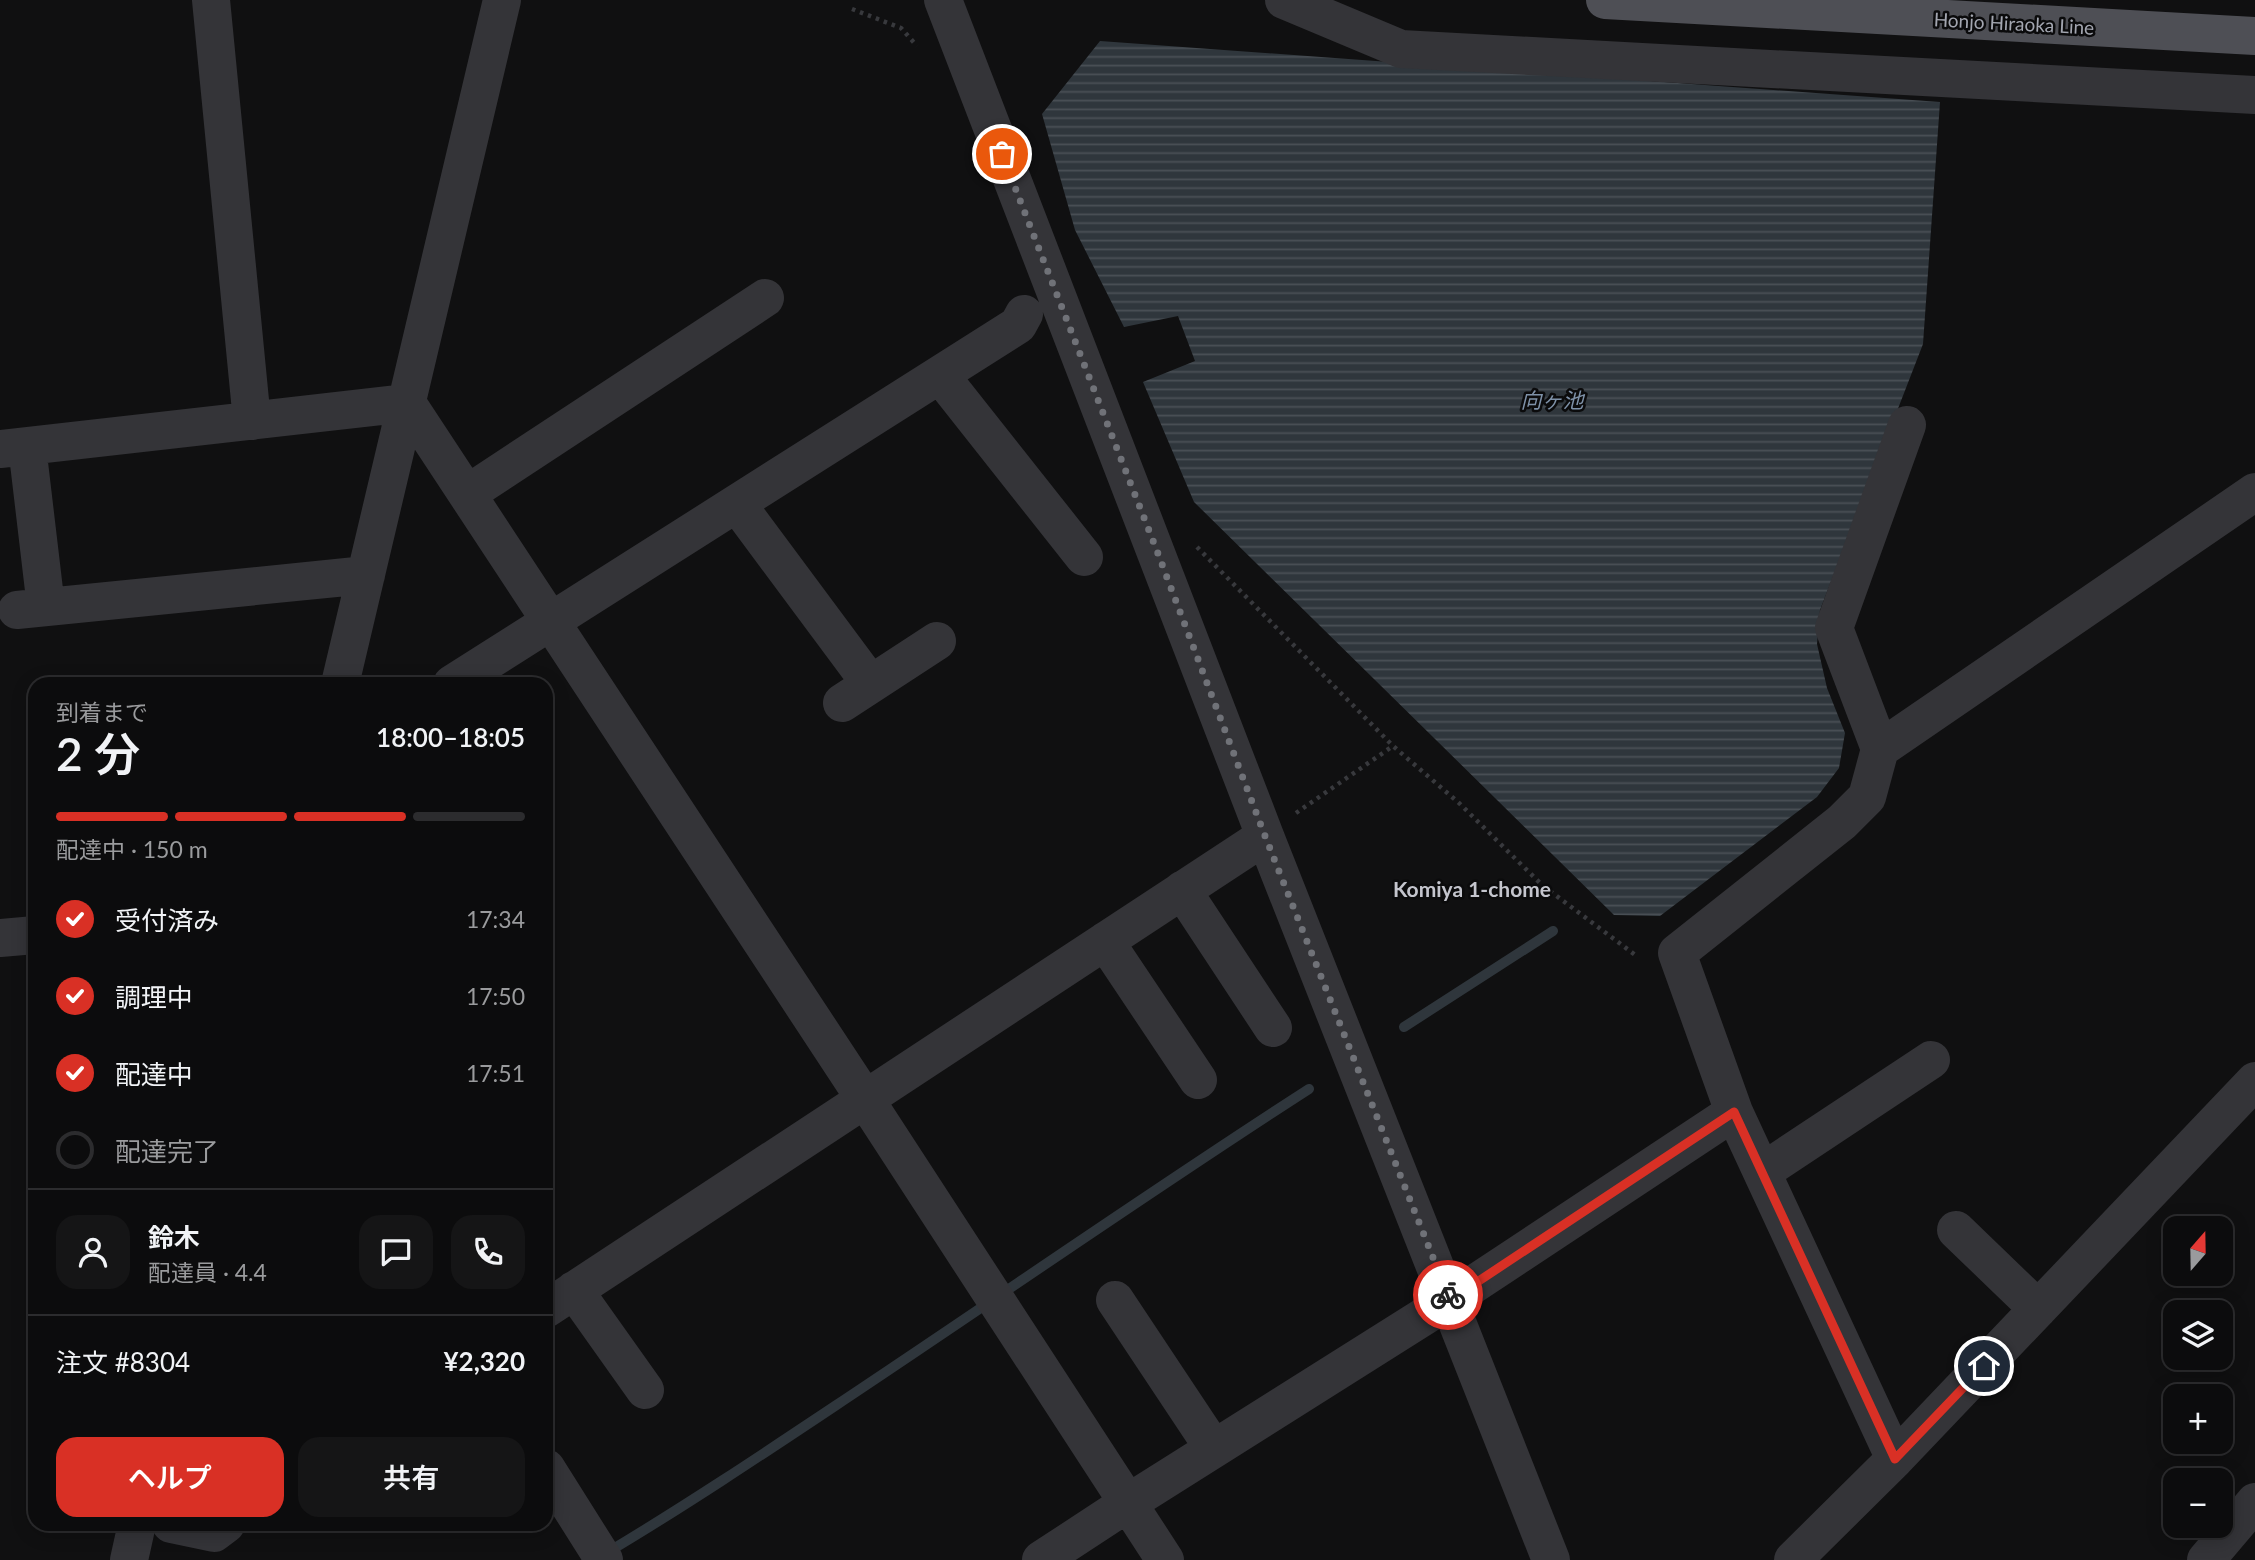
<!DOCTYPE html>
<html lang="ja">
<head>
<meta charset="utf-8">
<style>
  :root { --surface:#0c0c0d; --page:#151516; --text:#f1f3f6; --muted:#9a9b9d; --line:#2c2c2e; --accent:#d93025 }
  body { margin:0; font-family:Lato,"Noto Sans JP",sans-serif; background:var(--page); color:var(--text); height:100vh; display:flex; flex-direction:column; font-size:26px; white-space:nowrap }
  * { box-sizing:border-box; margin:0 }
  p { font-size:23px; color:var(--muted) }
  .icon { flex:none; width:38px; height:38px; fill:none; stroke:currentColor; stroke-width:2; stroke-linecap:round; stroke-linejoin:round }
  .map { position:relative; flex:1; overflow:hidden }
  .details { position:absolute; left:28px; top:677px; width:525px; height:854px; display:flex; flex-direction:column; background:var(--surface); border-radius:21px; box-shadow:0 4px 18px #0003,0 0 0 2px var(--line) }
  .details>* { flex:none }
  .needle { width:46px; rotate:20deg }
  .tools { position:absolute; left:2163px; top:1216px; display:grid; gap:14px }
  .tools a { display:grid; place-items:center; width:70px; height:70px; border-radius:14px; background:var(--surface); box-shadow:0 4px 18px #0003,0 0 0 2px var(--line); font-size:35px }
  .pin { position:absolute; display:grid; place-items:center; width:60px; height:60px; color:#fff; margin:-30px; border:4px solid #fff; border-radius:50%; box-shadow:0 2px 7px #0007 }
  .courier { position:absolute; display:grid; place-items:center; width:70px; height:70px; margin:-35px; border:5px solid #d93025; border-radius:50%; background:#fff; color:#222; box-shadow:0 2px 9px #0007 }
  .head em { font-style:normal; font-weight:600 }
  .head div { display:flex; flex-direction:column-reverse }
  .head { display:flex; align-items:center; justify-content:space-between; height:119px; padding:0 28px }
  h1 { font-size:46px; font-weight:600; line-height:52px }
  .bar { display:grid; grid-template-columns:repeat(4,1fr); gap:10px 7px; align-content:center; height:84px; padding:0 28px }
  .bar i { height:9px; border-radius:5px; background:var(--line) }
  .bar .current { background:var(--accent) }
  .bar p { grid-column:span 4 }
  .line { display:flex; align-items:center; gap:18px; padding:0 28px; border-top:2px solid var(--line) }
  .line div { flex:1 }
  .round { display:grid; place-items:center; flex:none; width:74px; height:74px; border-radius:21px; background:var(--page) }
  ol { padding:0 28px; list-style:none }
  li { display:flex; align-items:center; gap:21px; height:77px }
  li p { margin-inline-start:auto }
  li .icon { padding:7px; border-radius:50%; background:var(--accent); color:#fff; stroke-width:4 }
  li:last-child { color:var(--muted) }
  li i { width:38px; height:38px; border:4px solid var(--line); border-radius:50% }
  .cta { display:flex; gap:14px; margin-top:auto; padding:14px 28px }
  .cta a { flex:1; height:80px; border-radius:21px; background:var(--accent); color:#fff; font-size:28px; font-weight:600; line-height:80px; text-align:center }
  .cta a+a { background:var(--page); color:var(--text) }
  .map>svg:first-child { display:block }
  .water { fill:url(#water-rules) }
  .lines { fill:none; stroke-linecap:round; stroke-linejoin:round }
  .stream { stroke:#2f363c; stroke-width:10 }
  .path { stroke:#38393d; stroke-width:4.5; stroke-dasharray:3.5 5; stroke-linecap:butt }
  .minor { stroke:#343438; stroke-width:38 }
  .major { stroke:#4e4f55; stroke-width:38 }
  .done { stroke:#707278; stroke-width:7; stroke-dasharray:0 12.6 }
  .route { stroke:#d93025; stroke-width:9 }
  .labels { text-anchor:middle; dominant-baseline:central; stroke-width:5; stroke-linejoin:round; paint-order:stroke }
  .street-label { font-size:19px; fill:#a3a6b0; stroke:#0b0b0c }
  .water-label { font-size:21px; font-style:italic; fill:#7e91a8; stroke:#0b0b0c }
  .neighbourhood-label { font-size:21px; font-weight:bold; fill:#c4c5cd; stroke:#0b0b0c }
</style>
</head>
<body>
<div class="map">
<svg width="2255" height="1560" viewBox="0 0 2255 1560">
  <defs>
    <pattern id="water-rules" width="6" height="5" patternUnits="userSpaceOnUse" patternTransform="scale(1.75)"><rect width="6" height="5" fill="#2f363c"/><path d="M0 2.5h6" fill="none" stroke="#4a5056"/></pattern>
  </defs>
  <rect width="100%" height="100%" fill="#101011"/>
  <path class="water" d="M1100 41 1940 102 1923 344 1820 610 1817 644 1827 688 1845 733 1839 768 1817 797 1660 916 1614 915 1194 502 1143 382 1195 361 1178 316 1124 327 1075 230 1042 114Z"/>
  <g class="lines">
    <path class="stream" d="M1404 1027 1553 931
      M608 1552C685 1506 760 1456 835 1406 993 1301 1149 1192 1309 1089"/>
    <path class="path" d="M852 9 901 28 917 46
      M1197 547 1393 746 1459 803 1542 885 1638 957
      M1296 813 1393 746"/>
    <path class="minor" d="M211 0 252 421
      M943 0 1265 836 1551 1560
      M1284 0 1401 49 2255 95
      M940 375 1084 557
      M27 446 46 607
      M0 449 407 403 865 1099 1165 1560
      M467 494 765 298
      M737 504 870 683
      M17 610 366 575
      M340 684 502 0
      M452 684 1018 325 1024 314
      M842 703 937 641
      M1880 749 1834 628 1907 425
      M1182 890 1273 1028
      M0 938 35 935
      M1105 941 1198 1080
      M1762 1172 1931 1060
      M1956 1230 2038 1309
      M574 1290 645 1390
      M1115 1300 1214 1449
      M546 1309 1265 836
      M1895 1459 1734 1112 1677 953 1842 822 1867 797 1880 749 2255 492
      M546 1468 604 1560
      M171 1524 214 1533 226 1524
      M129 1560 137 1524
      M1041 1560 1128 1503 1450 1300 1734 1112
      M1793 1560 1895 1459 2255 1081
      M2206 1560 2255 1502"/>
    <path class="major" d="M1605 0 2255 36"/>
  </g>
  <g class="lines">
    <path class="done" d="M1002 154 1157 551 1265 836 1448 1295"/>
    <path class="route" d="M1448 1295 1450 1300 1734 1112 1895 1459 1984 1366"/>
  </g>
  <g class="labels">
    <g class="street-label">
      <text transform="translate(2014 23) rotate(3)">Honjo Hiraoka Line</text>
    </g>
    <g class="water-label">
      <text x="1552" y="399">向ヶ池</text>
    </g>
    <g class="neighbourhood-label">
      <text x="1472" y="888">Komiya 1-chome</text>
    </g>
  </g>
</svg>
<div class="tools">
<a><svg class="needle" viewBox="-14 -14 28 28"><path d="M0-13l5 13h-10z" fill="#e53935"/><path d="M0 13l5-13h-10z" fill="#9a9b9d"/></svg></a>
<a><svg class="icon" aria-label="layers" viewBox="0 0 24 24"><path d="M12 4l9 5-9 5-9-5zM3 14l9 5 9-5"/></svg></a>
<a>+</a>
<a>−</a>
</div>
<div class="pin" style="left:1002px;top:154px;background:#ea580c"><svg class="icon" aria-label="bag" viewBox="0 0 24 24"><path d="M5 8h14l-1 12H6zM9 8a3 3 0 0 1 6 0"/></svg></div>
<div class="pin" style="left:1984px;top:1366px;background:#1f2937"><svg class="icon" aria-label="home" viewBox="0 0 24 24"><path d="M3 11l9-7 9 7M6 9v11h12V9"/></svg></div>
<div class="courier" style="left:1448px;top:1295px"><svg class="icon" aria-label="bike" viewBox="0 0 24 24"><circle cx="6" cy="16" r="4"/><circle cx="18" cy="16" r="4"/><path d="M6 16l4-8h5l3 8M10 8l3 8H6M13 5h3"/></svg></div>
<section class="details">
<div class="head"><div><h1>2 分</h1><p>到着まで</p></div><em>18:00–18:05</em></div>
<div class="bar"><i class="current"></i><i class="current"></i><i class="current"></i><i></i><p>配達中 · 150 m</p></div>
<ol>
<li><svg class="icon" aria-label="check" viewBox="0 0 24 24"><path d="M5 12l5 5 9-10"/></svg>受付済み<p>17:34</p></li>
<li><svg class="icon" aria-label="check" viewBox="0 0 24 24"><path d="M5 12l5 5 9-10"/></svg>調理中<p>17:50</p></li>
<li><svg class="icon" aria-label="check" viewBox="0 0 24 24"><path d="M5 12l5 5 9-10"/></svg>配達中<p>17:51</p></li>
<li><i></i>配達完了</li>
</ol>
<div class="line" style="height:126px"><a class="round"><svg class="icon" aria-label="person" viewBox="0 0 24 24"><circle cx="12" cy="8" r="4"/><path d="M4 21q1-7 8-7t8 7"/></svg></a><div><b>鈴木</b><p>配達員 · 4.4</p></div><a class="round"><svg class="icon" aria-label="chat" viewBox="0 0 24 24"><path d="M4 5h16v11H9l-5 4z"/></svg></a><a class="round"><svg class="icon" aria-label="phone" viewBox="0 0 24 24"><path d="M5 4h4l2 5-3 2q2 4 5 5l2-3 5 2v4C11 20 4 13 5 4z"/></svg></a></div>
<div class="line" style="height:91px"><div>注文 #8304</div><b>¥2,320</b></div>
<div class="cta"><a>ヘルプ</a><a>共有</a></div>
</section>
</div>
</body>
</html>
